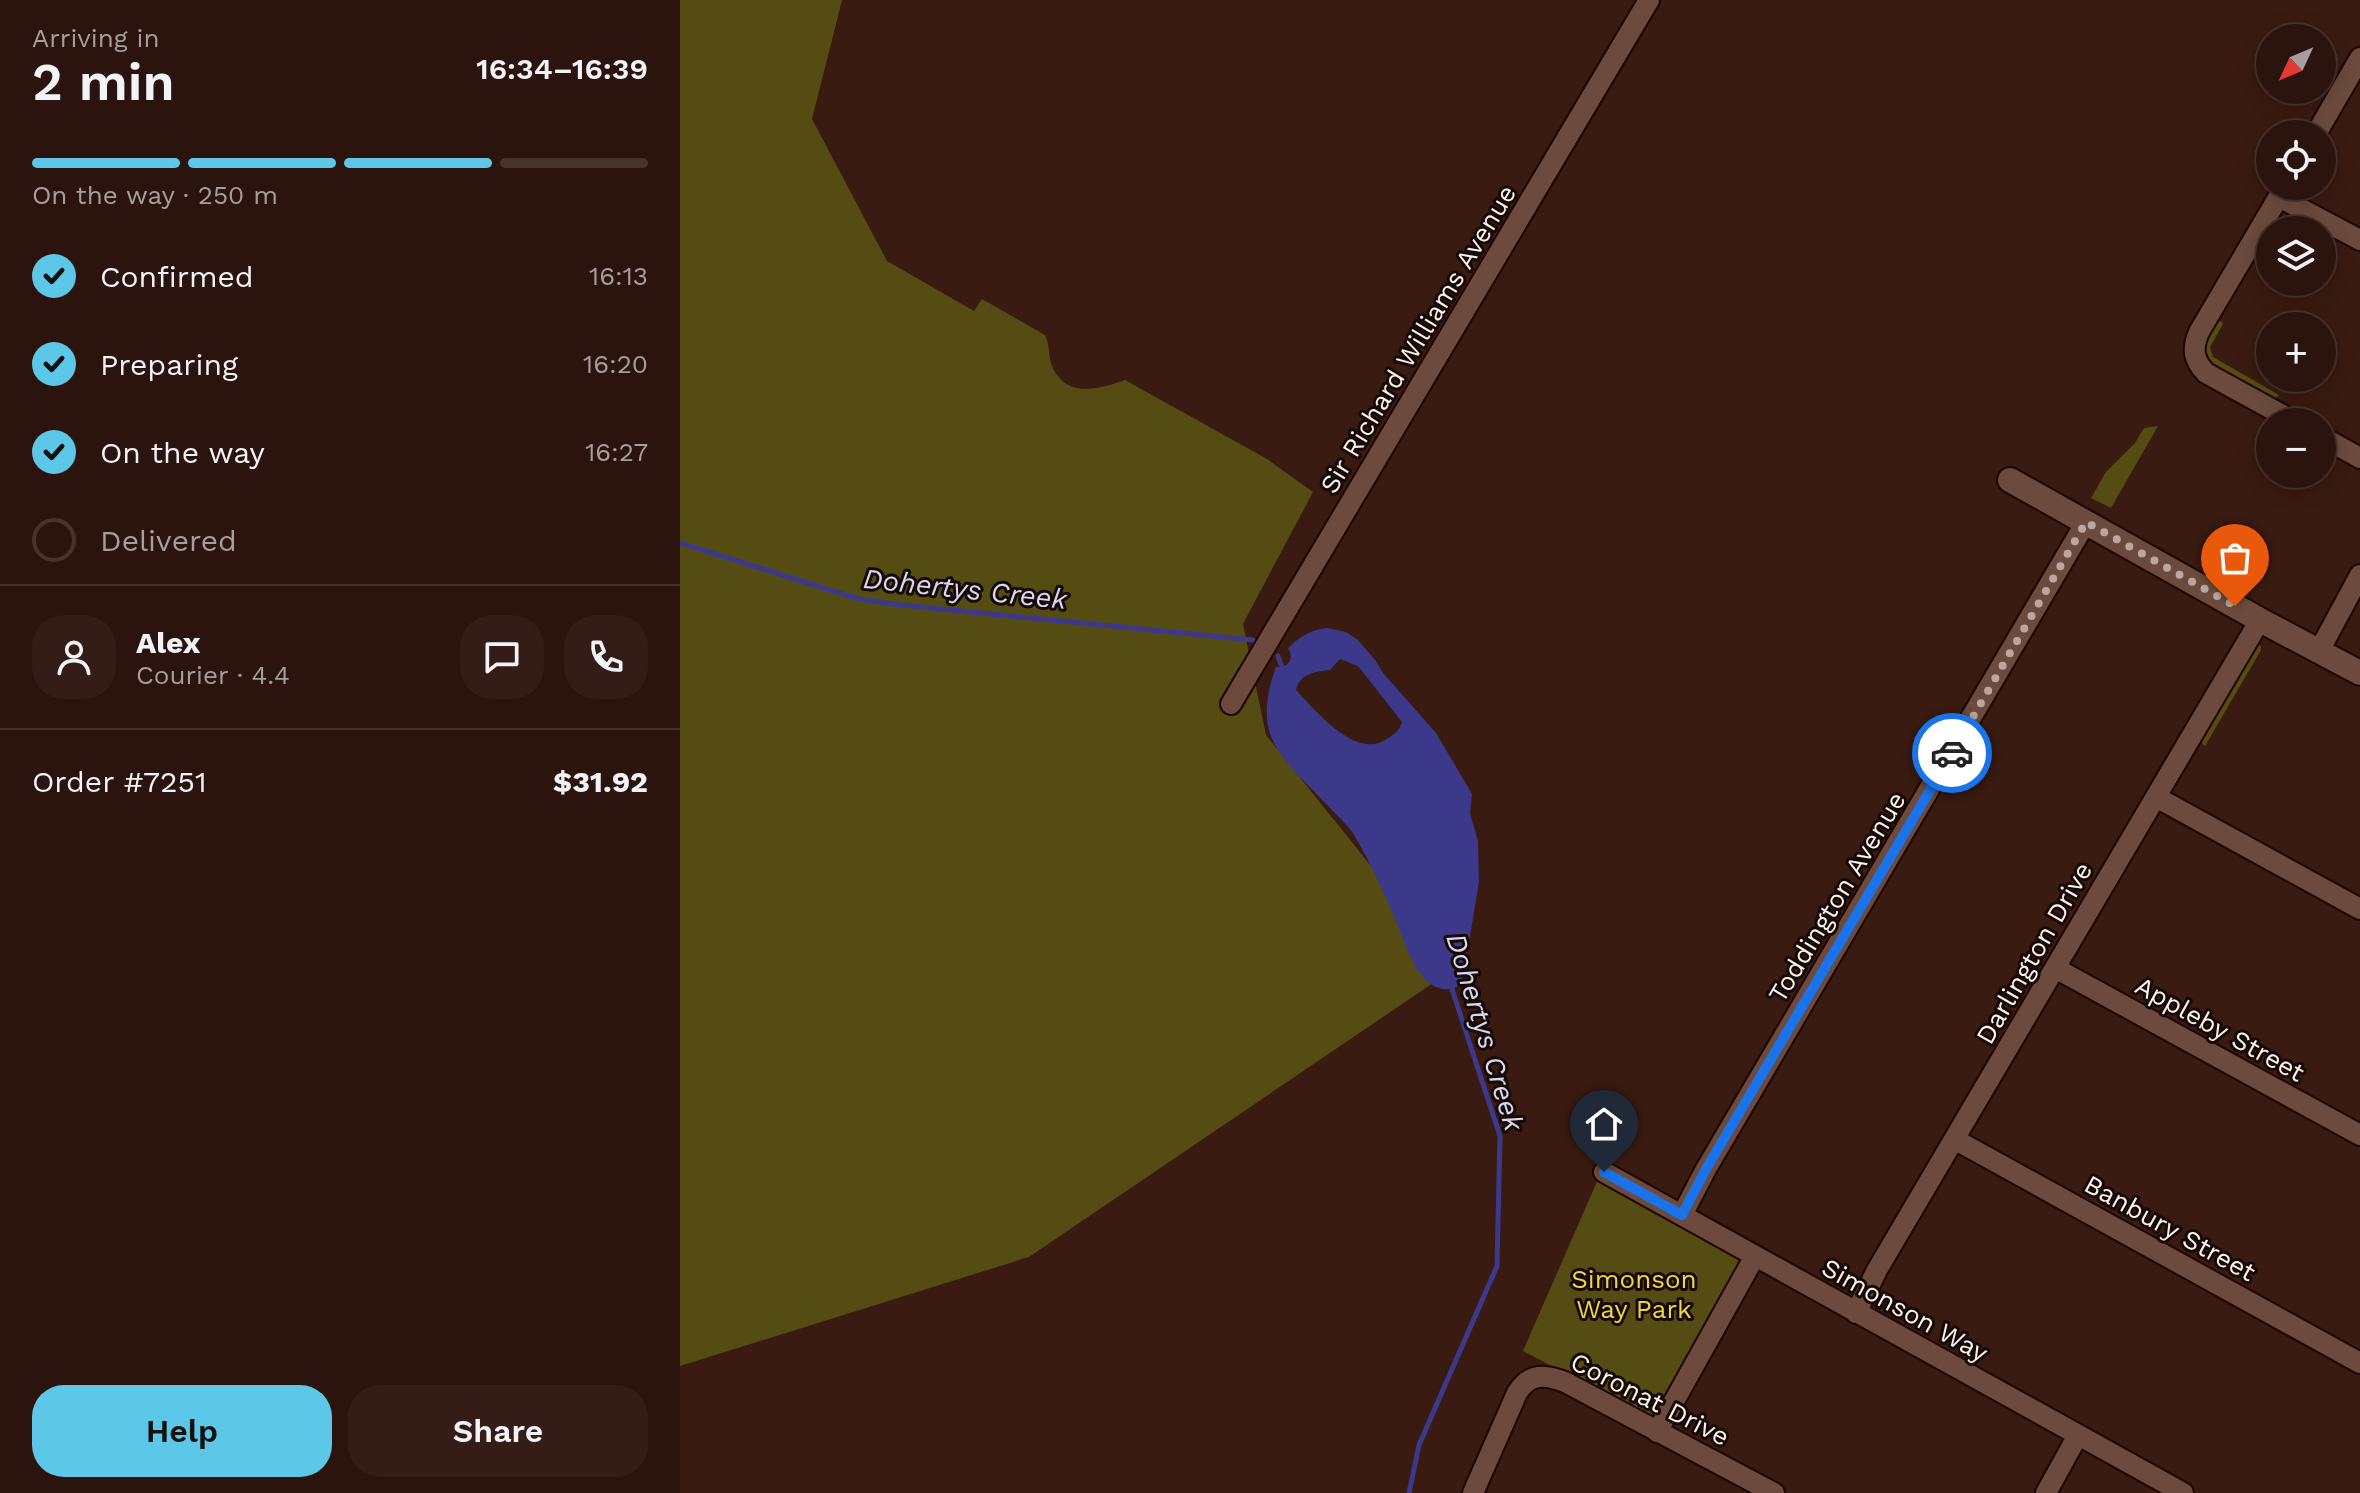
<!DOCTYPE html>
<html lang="en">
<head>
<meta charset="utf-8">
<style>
  :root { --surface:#2b140d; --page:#331d16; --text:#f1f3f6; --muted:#a69e9d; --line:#47332e; --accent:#5cc7e7 }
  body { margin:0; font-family:"Work Sans",sans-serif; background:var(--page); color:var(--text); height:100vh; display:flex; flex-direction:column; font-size:30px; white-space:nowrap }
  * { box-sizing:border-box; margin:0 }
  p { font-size:26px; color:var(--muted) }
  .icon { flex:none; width:44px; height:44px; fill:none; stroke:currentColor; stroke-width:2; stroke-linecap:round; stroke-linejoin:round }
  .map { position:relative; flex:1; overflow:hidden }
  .side { display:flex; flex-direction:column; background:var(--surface); width:680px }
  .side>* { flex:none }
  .needle { width:52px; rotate:226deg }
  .buttons { position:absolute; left:1576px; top:24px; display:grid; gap:16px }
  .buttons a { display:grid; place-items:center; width:80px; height:80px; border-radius:50%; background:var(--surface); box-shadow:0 4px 20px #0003,0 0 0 2px var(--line); font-size:40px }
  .pin { position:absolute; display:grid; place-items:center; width:68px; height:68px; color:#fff; margin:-82px -34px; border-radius:50% 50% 50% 0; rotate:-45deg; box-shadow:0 0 8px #0007 }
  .pin .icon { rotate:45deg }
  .courier { position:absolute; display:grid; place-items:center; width:80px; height:80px; margin:-40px; border:6px solid #1a73e8; border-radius:50%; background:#fff; color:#222; box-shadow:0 2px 10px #0007 }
  .headline em { font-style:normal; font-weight:600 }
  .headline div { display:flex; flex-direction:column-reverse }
  .headline { display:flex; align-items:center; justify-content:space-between; height:136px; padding:0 32px }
  h1 { font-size:52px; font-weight:600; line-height:60px }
  .bar { display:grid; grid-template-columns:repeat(4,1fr); gap:12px 8px; align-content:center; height:96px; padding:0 32px }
  .bar i { height:10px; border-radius:6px; background:var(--line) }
  .bar .on { background:var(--accent) }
  .bar p { grid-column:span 4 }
  .line { display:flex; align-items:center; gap:20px; padding:0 32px; border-top:2px solid var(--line) }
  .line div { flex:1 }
  .round { display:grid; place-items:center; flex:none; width:84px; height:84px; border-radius:32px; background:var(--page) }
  ol { padding:0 32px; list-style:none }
  li { display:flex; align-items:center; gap:24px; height:88px }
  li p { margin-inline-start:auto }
  li .icon { padding:8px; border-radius:50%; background:var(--accent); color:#111; stroke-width:4 }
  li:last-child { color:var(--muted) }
  li i { width:44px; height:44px; border:4px solid var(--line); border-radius:50% }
  .action { display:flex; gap:16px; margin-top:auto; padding:16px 32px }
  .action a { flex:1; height:92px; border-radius:32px; background:var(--accent); color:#111; font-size:32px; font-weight:600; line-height:92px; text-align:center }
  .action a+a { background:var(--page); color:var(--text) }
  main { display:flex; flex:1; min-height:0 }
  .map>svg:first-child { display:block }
  .green { fill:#554c13 }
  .water { fill:#3c398b; fill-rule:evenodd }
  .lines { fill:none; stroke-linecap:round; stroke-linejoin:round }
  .stream { stroke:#3c398b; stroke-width:5 }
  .street-casing { stroke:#1f0500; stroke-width:24 }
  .secondary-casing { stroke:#1f0500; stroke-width:28 }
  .street { stroke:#6c4b3e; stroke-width:20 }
  .secondary { stroke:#6c4b3e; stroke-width:24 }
  .done { stroke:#b9a7a0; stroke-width:8; stroke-dasharray:0 14.4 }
  .route { stroke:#1a73e8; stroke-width:10 }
  .labels { text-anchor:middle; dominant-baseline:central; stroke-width:6; stroke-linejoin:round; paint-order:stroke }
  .street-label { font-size:26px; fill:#fef2ed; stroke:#170a06 }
  .park-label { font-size:26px; fill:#edd63f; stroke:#170a06 }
  .water-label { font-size:28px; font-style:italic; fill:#d6d8f0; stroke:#170a06 }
</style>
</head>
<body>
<main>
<section class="side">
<div class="headline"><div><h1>2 min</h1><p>Arriving in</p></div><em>16:34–16:39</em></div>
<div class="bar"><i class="on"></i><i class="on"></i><i class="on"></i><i></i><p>On the way · 250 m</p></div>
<ol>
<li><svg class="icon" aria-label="check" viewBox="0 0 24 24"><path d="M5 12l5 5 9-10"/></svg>Confirmed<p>16:13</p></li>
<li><svg class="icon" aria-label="check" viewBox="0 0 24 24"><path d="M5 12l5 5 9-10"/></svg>Preparing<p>16:20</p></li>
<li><svg class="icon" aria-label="check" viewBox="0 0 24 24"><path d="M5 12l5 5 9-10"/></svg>On the way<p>16:27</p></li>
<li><i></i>Delivered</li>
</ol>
<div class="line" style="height:144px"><a class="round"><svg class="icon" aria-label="person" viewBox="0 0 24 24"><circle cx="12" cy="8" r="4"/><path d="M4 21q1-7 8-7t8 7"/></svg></a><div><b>Alex</b><p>Courier · 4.4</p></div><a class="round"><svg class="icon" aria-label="chat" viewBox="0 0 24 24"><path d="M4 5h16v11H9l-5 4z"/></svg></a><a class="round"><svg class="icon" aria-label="phone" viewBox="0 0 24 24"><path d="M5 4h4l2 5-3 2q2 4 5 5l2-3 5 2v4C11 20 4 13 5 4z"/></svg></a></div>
<div class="line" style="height:104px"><div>Order #7251</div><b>$31.92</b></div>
<div class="action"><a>Help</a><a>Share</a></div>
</section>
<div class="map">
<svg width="1680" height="1493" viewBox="0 0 1680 1493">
  <rect width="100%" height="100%" fill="#391b11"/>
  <path class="green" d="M0 0H162L132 119 207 261 294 311 302 299 365 335C370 345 368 356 372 366 386 399 419 389 445 380L587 459 633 492 563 624 586 735 691 866 790 958 349 1257 0 1366Z
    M1541 321 1543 324 1530 347 1533 357 1599 395 1595 399 1530 363C1520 347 1527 337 1536 322Z
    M1478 426 1431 508 1411 498 1426 472 1455 443 1464 428Z
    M1577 644 1581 646V650L1525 746 1520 741Z
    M919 1177 1058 1256 1060 1265 975 1416 970 1418 843 1351Z"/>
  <path class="water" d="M647 628 666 632 678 640 695 660 703 673 756 733 792 794 790 813 798 841 799 882 783 978C777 996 754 990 744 978 730 963 725 942 717 923 704 894 691 863 674 835 668 825 658 817 650 808 605 759 569 741 596 667 608 668 615 659 608 648 621 636 630 630 647 628ZM660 659 678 666 722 722C719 732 713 735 705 740 675 759 635 710 616 690 620 673 635 672 650 670Z"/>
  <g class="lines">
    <path class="stream" d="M0 543 179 599 221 605 573 640
      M598 656 603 670
      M729 1493 739 1445 817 1266 820 1136 770 983"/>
    <defs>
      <path id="street" d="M1636 134 1680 58
        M1605 186 1519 332C1512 348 1513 360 1526 373L1615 422
        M1599 197 1680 240
        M1642 437 1680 458
        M1639 651 1680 575
        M551 704 969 0
        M1476 797 1680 909
        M1375 968 1680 1135
        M1274 1139 1680 1363
        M924 1172 1503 1493
        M1002 1215 1026 1169 1406 522
        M1176 1313 1197 1270 1580 620
        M977 1432 1075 1256
        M793 1493 837 1393C849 1373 865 1374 885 1382L1094 1493
        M1366 1493 1398 1435"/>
      <path id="secondary" d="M1330 480 1580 620 1680 673"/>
    </defs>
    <use href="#street" class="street-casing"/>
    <use href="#secondary" class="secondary-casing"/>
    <use href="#street" class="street"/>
    <use href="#secondary" class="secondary"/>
  </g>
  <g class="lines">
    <path class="done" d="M1272 753 1406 522 1555 606"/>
    <path class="route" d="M924 1172 1002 1215 1026 1169 1272 753"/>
  </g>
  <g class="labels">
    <g class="street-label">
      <text transform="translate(738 339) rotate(-59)">Sir Richard Williams Avenue</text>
      <text transform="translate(1157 897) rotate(-59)">Toddington Avenue</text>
      <text transform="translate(1354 953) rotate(-60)">Darlington Drive</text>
      <text transform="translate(1540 1029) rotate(29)">Appleby Street</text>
      <text transform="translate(1490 1228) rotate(29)">Banbury Street</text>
      <text transform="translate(1225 1310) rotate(29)">Simonson Way</text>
      <text transform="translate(970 1399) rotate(27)">Coronat Drive</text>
    </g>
    <g class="park-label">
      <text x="954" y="1279">Simonson<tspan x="954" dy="30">Way Park</tspan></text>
    </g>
    <g class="water-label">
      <text transform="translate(285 589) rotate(6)">Dohertys Creek</text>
      <text transform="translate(805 1032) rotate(73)">Dohertys Creek</text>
    </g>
  </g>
</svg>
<div class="buttons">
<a><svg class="needle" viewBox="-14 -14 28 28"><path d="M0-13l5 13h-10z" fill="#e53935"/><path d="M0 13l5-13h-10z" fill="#a69e9d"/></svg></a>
<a><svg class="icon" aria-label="locate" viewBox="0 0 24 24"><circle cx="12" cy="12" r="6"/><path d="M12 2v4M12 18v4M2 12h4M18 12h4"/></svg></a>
<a><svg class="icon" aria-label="layers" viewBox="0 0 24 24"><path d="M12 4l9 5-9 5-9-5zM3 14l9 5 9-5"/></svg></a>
<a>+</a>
<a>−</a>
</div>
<div class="pin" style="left:1555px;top:606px;background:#ea580c"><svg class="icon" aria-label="bag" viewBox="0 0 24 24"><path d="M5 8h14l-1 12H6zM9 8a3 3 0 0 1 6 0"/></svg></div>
<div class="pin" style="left:924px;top:1172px;background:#1f2937"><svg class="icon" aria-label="home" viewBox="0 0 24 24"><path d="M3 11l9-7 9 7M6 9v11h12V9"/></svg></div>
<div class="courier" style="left:1272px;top:753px"><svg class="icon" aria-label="car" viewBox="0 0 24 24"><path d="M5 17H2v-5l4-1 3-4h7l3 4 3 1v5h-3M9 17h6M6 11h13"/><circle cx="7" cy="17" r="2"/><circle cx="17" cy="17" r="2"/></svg></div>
</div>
</main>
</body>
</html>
